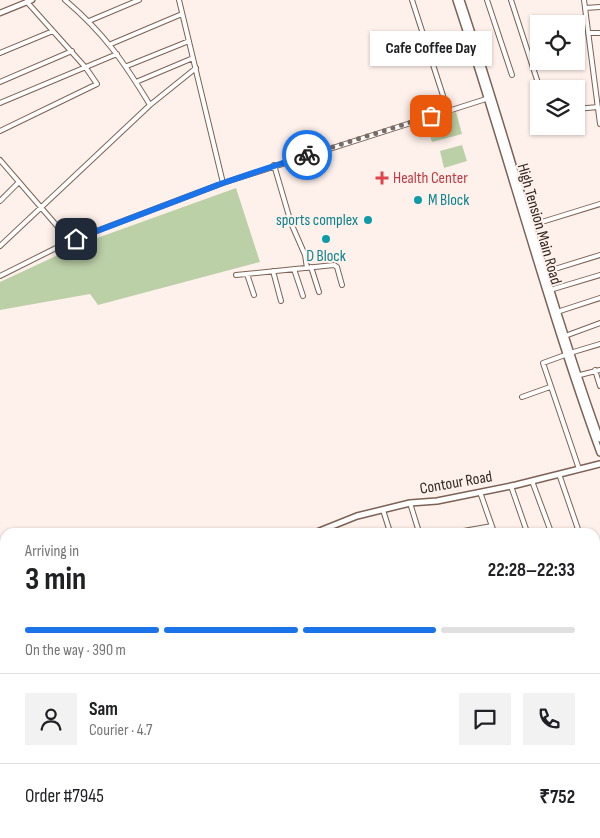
<!DOCTYPE html>
<html lang="en">
<head>
<meta charset="utf-8">
<style>
  :root { --surface:#fff; --page:#f2f2f2; --text:#202124; --muted:#757577; --line:#e0e0e0; --accent:#1a73e8 }
  body { margin:0; font-family:"Sofia Sans Condensed",sans-serif; background:var(--page); color:var(--text); height:100vh; display:flex; flex-direction:column; font-size:19px; white-space:nowrap }
  * { box-sizing:border-box; margin:0 }
  p { font-size:16px; color:var(--muted) }
  .icon { flex:none; width:28px; height:28px; fill:none; stroke:currentColor; stroke-width:2; stroke-linecap:round; stroke-linejoin:round }
  .map { position:relative; flex:1; overflow:hidden }
  .panel { position:absolute; left:0px; top:528px; width:600px; height:311px; display:flex; flex-direction:column; background:var(--surface); border-radius:15px 15px 0 0; box-shadow:0 1px 4px #0004 }
  .panel>* { flex:none }
  .tools { position:absolute; left:530px; top:15px; display:grid; gap:10px }
  .tools a { display:grid; place-items:center; width:55px; height:55px; border-radius:0px; background:var(--surface); box-shadow:0 1px 4px #0004; font-size:25px }
  .pin { position:absolute; display:grid; place-items:center; width:42px; height:42px; color:#fff; margin:-21px; border-radius:10px; box-shadow:0 2px 8px #0006 }
  .courier { position:absolute; display:grid; place-items:center; width:50px; height:50px; margin:-25px; border:4px solid #1a73e8; border-radius:50%; background:#fff; color:#222; box-shadow:0 1px 6px #0007 }
  .bubble { position:absolute; height:35px; border-radius:0px; background:var(--surface); box-shadow:0 1px 4px #0004; font-size:16px; font-weight:700; line-height:35px; text-align:center }
  .headline em { font-style:normal; font-weight:700 }
  .headline div { display:flex; flex-direction:column-reverse }
  .headline { display:flex; align-items:center; justify-content:space-between; height:85px; padding:0 25px }
  h1 { font-size:32px; font-weight:700; line-height:38px }
  .bar { display:grid; grid-template-columns:repeat(4,1fr); gap:8px 5px; align-content:center; height:60px; padding:0 25px }
  .bar i { height:6px; border-radius:4px; background:var(--line) }
  .bar .selected { background:var(--accent) }
  .bar p { grid-column:span 4 }
  .line { display:flex; align-items:center; gap:12px; padding:0 25px; border-top:1px solid var(--line) }
  .line div { flex:1 }
  .round { display:grid; place-items:center; flex:none; width:52px; height:52px; border-radius:0px; background:var(--page) }
  .map>svg:first-child { display:block }
  .green { fill:#bcd0a7 }
  .lines { fill:none; stroke-linecap:round; stroke-linejoin:round }
  .minor-casing { stroke:#7c6254; stroke-width:6 }
  .tertiary-casing { stroke:#7c6254; stroke-width:7 }
  .secondary-casing { stroke:#7c6254; stroke-width:8 }
  .minor { stroke:#fff; stroke-width:4 }
  .tertiary { stroke:#fff; stroke-width:4.5 }
  .secondary { stroke:#fff; stroke-width:5 }
  .done { stroke:#786c66; stroke-width:5; stroke-dasharray:0 9 }
  .route { stroke:#1a73e8; stroke-width:6 }
  .health-dot { fill:#e0444e; stroke:#fef1eb; stroke-width:2 }
  .culture-dot { fill:#0f9aa8; stroke:#fef1eb; stroke-width:2 }
  .labels { text-anchor:middle; dominant-baseline:central; stroke-width:4; stroke-linejoin:round; paint-order:stroke }
  .health-label { font-size:16px; fill:#be3a42; stroke:#fef1eb; text-anchor:start }
  .culture-label { font-size:16px; fill:#0d838f; stroke:#fef1eb; text-anchor:start }
  .street-label { font-size:16px; fill:#30251f; stroke:#fef1eb }
</style>
</head>
<body>
<div class="map">
<svg width="600" height="838" viewBox="0 0 600 838">
  <rect width="100%" height="100%" fill="#fef1eb"/>
  <path class="green" d="M456 112 462 134 432 142 426 123Z
    M462 145 467 161 444 168 440 151Z
    M236 188 260 262 98 305 90 294 0 310V282L86 242Z"/>
  <g class="lines">
    <defs>
      <path id="minor" d="M65 0C104 33 124 62 150 105
        M179 0 223 183
        M412 0 448 111
        M487 0 512 75
        M511 0 540 89
        M584 0 600 124
        M585 8 600 7
        M89 21 139 0
        M588 33H600
        M111 44 182 14
        M0 53 53 31
        M127 66 189 41
        M0 82 72 51
        M136 82 193 58
        M0 103 117 54
        M576 109 598 107
        M0 131 97 84 86 68 27 2
        M0 160 70 241
        M274 165 291 223 305 255 307 268
        M0 201 19 182
        M532 225 600 204
        M0 246 150 105 196 68
        M311 267 319 292
        M294 269 303 296
        M273 271 281 301
        M545 272 600 255
        M247 274 254 295
        M236 275 334 265 337 267 342 285
        M0 276 70 241 223 183 489 98
        M550 290 600 275
        M557 312 600 298
        M565 336 600 323
        M570 353 600 344
        M565 355 543 363 579 469
        M595 370 600 386
        M576 376 600 370
        M522 397 550 387
        M559 474 579 532
        M532 481 551 532
        M511 486 527 532
        M480 492 494 532
        M410 503 419 532
        M383 510 390 532
        M458 532 492 526
        M595 577 600 592
        M0 620H5
        M595 637 600 636
        M0 645 5 644
        M595 646 600 653
        M0 653H5
        M595 682 600 689
        M0 692H5
        M0 722 5 711
        M595 735 600 743
        M595 758 600 757
        M0 764 5 755
        M0 796 5 786
        M0 800 5 803
        M595 802 600 809
        M22 834 28 838
        M64 834 72 838
        M211 834 212 838
        M240 834 242 838
        M314 834 316 838
        M521 834 525 838
        M556 834 559 838
        M10 838 12 834
        M98 838 100 834
        M164 838 166 834
        M201 838 203 834
        M327 838 335 834
        M397 838 406 834
        M476 838 484 834
        M588 838 600 835"/>
      <path id="tertiary" d="M0 13 32 0"/>
      <path id="secondary" d="M456 0C506 151 546 304 600 453
        M461 0C510 146 548 294 600 439
        M317 532 357 516 410 503 437 501 516 485 600 464
        M267 834 269 838"/>
    </defs>
    <use href="#minor" class="minor-casing"/>
    <use href="#tertiary" class="tertiary-casing"/>
    <use href="#secondary" class="secondary-casing"/>
    <use href="#minor" class="minor"/>
    <use href="#tertiary" class="tertiary"/>
    <use href="#secondary" class="secondary"/>
  </g>
  <g class="lines">
    <path class="done" d="M307 155 431 116"/>
    <path class="route" d="M76 239 223 183 307 155"/>
  </g>
  <path class="health-dot" d="M379.5 170.5h5v5h5v5h-5v5h-5v-5h-5v-5h5z"/>
  <g class="culture-dot">
    <circle cx="418" cy="200" r="5"/>
    <circle cx="368" cy="220" r="5"/>
    <circle cx="326" cy="239" r="5"/>
  </g>
  <g class="labels">
    <g class="health-label">
      <text x="393" y="178">Health Center</text>
    </g>
    <g class="culture-label">
      <text x="428" y="200">M Block</text>
      <text x="358" y="220" text-anchor="end">sports complex</text>
      <text x="326" y="256" text-anchor="middle">D Block</text>
    </g>
    <g class="street-label">
      <text transform="translate(539 224) rotate(74)">High Tension Main Road</text>
      <text transform="translate(456 483) rotate(-10)">Contour Road</text>
    </g>
  </g>
</svg>
<div class="tools">
<a><svg class="icon" aria-label="locate" viewBox="0 0 24 24"><circle cx="12" cy="12" r="6"/><path d="M12 2v4M12 18v4M2 12h4M18 12h4"/></svg></a>
<a><svg class="icon" aria-label="layers" viewBox="0 0 24 24"><path d="M12 4l9 5-9 5-9-5zM3 14l9 5 9-5"/></svg></a>
</div>
<div class="pin" style="left:431px;top:116px;background:#ea580c"><svg class="icon" aria-label="bag" viewBox="0 0 24 24"><path d="M5 8h14l-1 12H6zM9 8a3 3 0 0 1 6 0"/></svg></div>
<div class="pin" style="left:76px;top:239px;background:#1f2937"><svg class="icon" aria-label="home" viewBox="0 0 24 24"><path d="M3 11l9-7 9 7M6 9v11h12V9"/></svg></div>
<div class="courier" style="left:307px;top:155px"><svg class="icon" aria-label="bike" viewBox="0 0 24 24"><circle cx="6" cy="16" r="4"/><circle cx="18" cy="16" r="4"/><path d="M6 16l4-8h5l3 8M10 8l3 8H6M13 5h3"/></svg></div>
<div class="bubble" style="left:370px;top:31px;width:122px">Cafe Coffee Day</div>
<section class="panel">
<div class="headline"><div><h1>3 min</h1><p>Arriving in</p></div><em>22:28–22:33</em></div>
<div class="bar"><i class="selected"></i><i class="selected"></i><i class="selected"></i><i></i><p>On the way · 390 m</p></div>
<div class="line" style="height:90px"><a class="round"><svg class="icon" aria-label="person" viewBox="0 0 24 24"><circle cx="12" cy="8" r="4"/><path d="M4 21q1-7 8-7t8 7"/></svg></a><div><b>Sam</b><p>Courier · 4.7</p></div><a class="round"><svg class="icon" aria-label="chat" viewBox="0 0 24 24"><path d="M4 5h16v11H9l-5 4z"/></svg></a><a class="round"><svg class="icon" aria-label="phone" viewBox="0 0 24 24"><path d="M5 4h4l2 5-3 2q2 4 5 5l2-3 5 2v4C11 20 4 13 5 4z"/></svg></a></div>
<div class="line" style="height:65px"><div>Order #7945</div><b>₹752</b></div>
</section>
</div>
</body>
</html>
